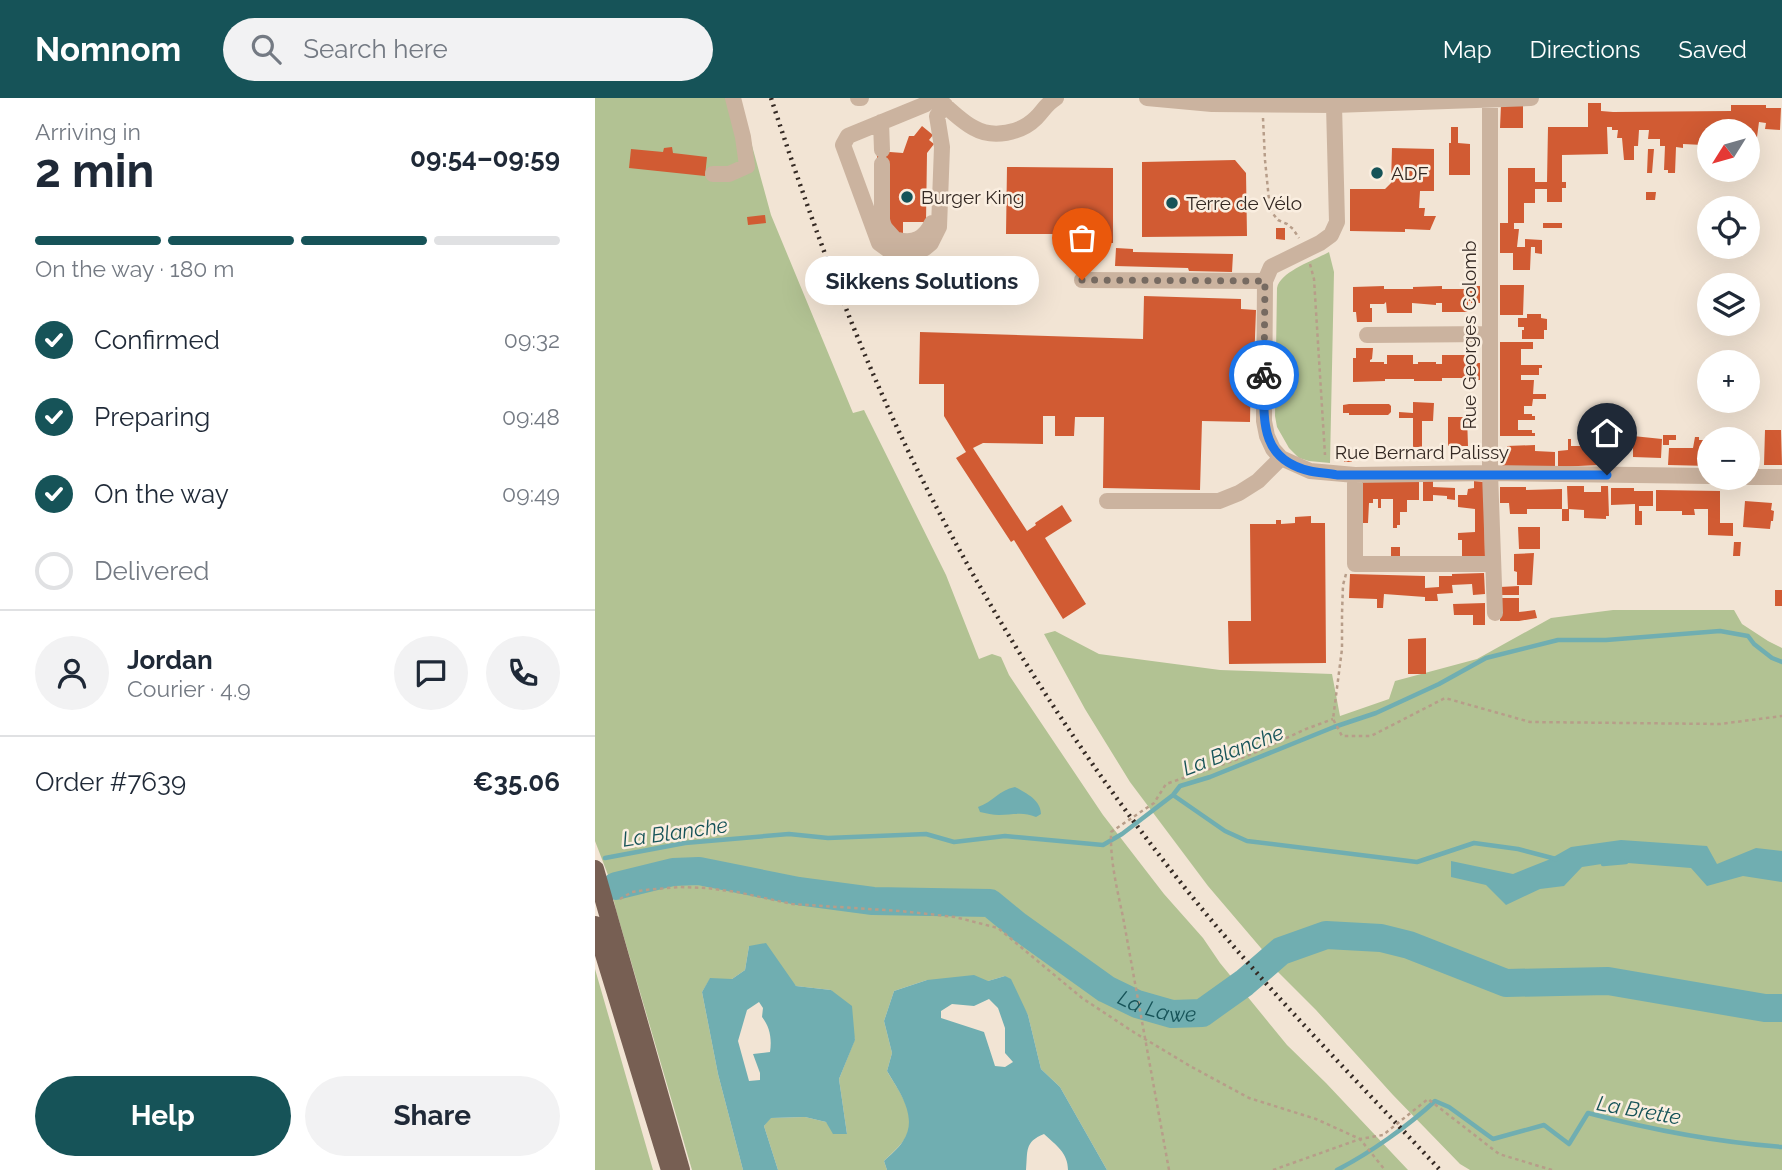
<!DOCTYPE html>
<html lang="en">
<head>
<meta charset="utf-8">
<style>
  :root { --surface:#fff; --page:#f2f2f3; --text:#1f2937; --muted:#747a83; --line:#e0e1e3; --accent:#165358 }
  body { margin:0; font-family:Raleway,sans-serif; background:var(--page); color:var(--text); height:100vh; display:flex; flex-direction:column; font-size:26px; white-space:nowrap }
  * { box-sizing:border-box; margin:0 }
  p { font-size:23px; color:var(--muted) }
  .icon { flex:none; width:38px; height:38px; fill:none; stroke:currentColor; stroke-width:2; stroke-linecap:round; stroke-linejoin:round }
  .map { position:relative; flex:1; overflow:hidden }
  .sheet { display:flex; flex-direction:column; background:var(--surface); width:595px }
  .sheet>* { flex:none }
  .needle { width:46px; rotate:233deg }
  .buttons { position:absolute; left:1102px; top:21px; display:grid; gap:14px }
  .buttons a { display:grid; place-items:center; width:63px; height:63px; border-radius:50%; background:var(--surface); box-shadow:0 7px 28px #0002; font-size:35px }
  .pin { position:absolute; display:grid; place-items:center; width:60px; height:60px; color:#fff; margin:-72px -30px; border-radius:50% 50% 50% 0; rotate:-45deg; box-shadow:0 0 7px #0007 }
  .pin .icon { rotate:45deg }
  .courier { position:absolute; display:grid; place-items:center; width:70px; height:70px; margin:-35px; border:5px solid #1a73e8; border-radius:50%; background:#fff; color:#222; box-shadow:0 2px 9px #0007 }
  .bubble { position:absolute; height:49px; border-radius:24px; background:var(--surface); box-shadow:0 7px 28px #0002; font-size:23px; font-weight:700; line-height:49px; text-align:center }
  .headline em { font-style:normal; font-weight:700 }
  .headline div { display:flex; flex-direction:column-reverse }
  .headline { display:flex; align-items:center; justify-content:space-between; height:119px; padding:0 35px }
  h1 { font-size:46px; font-weight:700; line-height:52px }
  .bar { display:grid; grid-template-columns:repeat(4,1fr); gap:10px 7px; align-content:center; height:84px; padding:0 35px }
  .bar i { height:9px; border-radius:5px; background:var(--line) }
  .bar .active { background:var(--accent) }
  .bar p { grid-column:span 4 }
  .line { display:flex; align-items:center; gap:18px; padding:0 35px; border-top:2px solid var(--line) }
  .line div { flex:1 }
  .round { display:grid; place-items:center; flex:none; width:74px; height:74px; border-radius:37px; background:var(--page) }
  ol { padding:0 35px; list-style:none }
  li { display:flex; align-items:center; gap:21px; height:77px }
  li p { margin-inline-start:auto }
  li .icon { padding:7px; border-radius:50%; background:var(--accent); color:#fff; stroke-width:4 }
  li:last-child { color:var(--muted) }
  li i { width:38px; height:38px; border:4px solid var(--line); border-radius:50% }
  .primary-button { display:flex; gap:14px; margin-top:auto; padding:14px 35px }
  .primary-button a { flex:1; height:80px; border-radius:42px; background:var(--accent); color:#fff; font-size:28px; font-weight:700; line-height:80px; text-align:center }
  .primary-button a+a { background:var(--page); color:var(--text) }
  header { display:flex; align-items:center; gap:42px; box-sizing:border-box; height:98px; padding:0 35px; background:var(--accent); color:#fff }
  header strong { font-size:33px }
  nav { display:flex; gap:38px; margin-inline-start:auto; font-size:24px }
  .search { width:490px; height:63px; background:var(--page); display:flex; align-items:center; gap:18px; box-sizing:border-box; padding:0 24px; border-radius:38px; color:var(--muted); font-size:26px }
  main { display:flex; flex:1; min-height:0 }
  .map>svg:first-child { display:block }
  .green { fill:#b2c293 }
  .water { fill:#70aeb1; fill-rule:evenodd }
  .lines { fill:none; stroke-linecap:round; stroke-linejoin:round }
  .stream { stroke:#70aeb1; stroke-width:4.5 }
  .river { stroke:#70aeb1; stroke-width:28 }
  .building { fill:#d15b33 }
  .path { stroke:#b79d89; stroke-width:2.5; stroke-dasharray:3.5 3.5; stroke-linecap:butt }
  .minor { stroke:#cbb39f; stroke-width:16 }
  .major { stroke:#775f53; stroke-width:18 }
  .rail { stroke:#342923; stroke-width:4.5; stroke-dasharray:2 5; stroke-linecap:butt }
  .done { stroke:#766a61; stroke-width:7; stroke-dasharray:0 12.6 }
  .route { stroke:#1a73e8; stroke-width:9 }
  .poi-dot { fill:#165358; stroke:#faeee0; stroke-width:2.5 }
  .labels { text-anchor:middle; dominant-baseline:central; stroke-width:5; stroke-linejoin:round; paint-order:stroke }
  .poi-label { font-size:19px; fill:#342923; stroke:#faeee0; text-anchor:start }
  .street-label { font-size:19px; fill:#342923; stroke:#faeee0 }
  .water-label { font-size:21px; font-style:italic; fill:#165358; stroke:#faeee0 }
</style>
</head>
<body>
<header>
<strong>Nomnom</strong>
<div class="search"><svg class="icon" aria-label="search" viewBox="0 0 24 24"><circle cx="10" cy="10" r="6"/><path d="M15 15l6 6"/></svg>Search here</div>
<nav><a>Map</a><a>Directions</a><a>Saved</a></nav>
</header>
<main>
<section class="sheet">
<div class="headline"><div><h1>2 min</h1><p>Arriving in</p></div><em>09:54–09:59</em></div>
<div class="bar"><i class="active"></i><i class="active"></i><i class="active"></i><i></i><p>On the way · 180 m</p></div>
<ol>
<li><svg class="icon" aria-label="check" viewBox="0 0 24 24"><path d="M5 12l5 5 9-10"/></svg>Confirmed<p>09:32</p></li>
<li><svg class="icon" aria-label="check" viewBox="0 0 24 24"><path d="M5 12l5 5 9-10"/></svg>Preparing<p>09:48</p></li>
<li><svg class="icon" aria-label="check" viewBox="0 0 24 24"><path d="M5 12l5 5 9-10"/></svg>On the way<p>09:49</p></li>
<li><i></i>Delivered</li>
</ol>
<div class="line" style="height:126px"><a class="round"><svg class="icon" aria-label="person" viewBox="0 0 24 24"><circle cx="12" cy="8" r="4"/><path d="M4 21q1-7 8-7t8 7"/></svg></a><div><b>Jordan</b><p>Courier · 4.9</p></div><a class="round"><svg class="icon" aria-label="chat" viewBox="0 0 24 24"><path d="M4 5h16v11H9l-5 4z"/></svg></a><a class="round"><svg class="icon" aria-label="phone" viewBox="0 0 24 24"><path d="M5 4h4l2 5-3 2q2 4 5 5l2-3 5 2v4C11 20 4 13 5 4z"/></svg></a></div>
<div class="line" style="height:91px"><div>Order #7639</div><b>€35.06</b></div>
<div class="primary-button"><a>Help</a><a>Share</a></div>
</section>
<div class="map">
<svg width="1187" height="1072" viewBox="0 0 1187 1072">
  <rect width="100%" height="100%" fill="#f2e4d4"/>
  <path class="green" d="M0 0H144L176 117 258 315 269 312 351 477 384 561 397 556 406 559 414 577 508 717 569 796 608 840 625 865 692 947 731 985 813 1072H512L465 989 446 971 433 917 410 878 393 883 332 882 299 893 289 923 297 955 292 973C301 989 319 1011 314 1031 311 1044 298 1054 289 1063L292 1072H183L169 1028 175 1020 210 1019 231 1024 252 1036 244 981 260 941 236 892 201 888 154 848 150 872 137 881H115L107 894 123 976 148 1072H97L21 812 13 777 0 743Z
    M734 154 739 174 735 365 714 363 704 360 694 350 682 329 680 318 682 190C686 173 718 163 734 154Z
    M1018 512H1139L1147 526 1173 543 1187 550V1072H875L865 1066 798 997 721 912 679 870 671 856 613 788 535 684 490 611 449 536 460 533 504 556 625 572 737 576 745 618 794 601 800 583 882 561 956 520Z
    M0 871 58 1072H0Z"/>
  <path class="water" d="M420 689C431 695 446 702 446 716L441 719C427 713 418 717 404 717 398 717 391 715 385 714L383 709C398 704 404 692 420 689Z
    M1026 742 1112 748 1122 766 1161 750 1187 753V784L1148 778 1112 788 1096 770 1020 764 987 769 969 788 945 791 911 807 891 787 856 779V763L918 776 953 762 976 749Z
    M171 845 201 888 236 892 257 908 260 942 244 981 252 1036H238L231 1024 210 1019 176 1020 169 1028 183 1072H148L123 976 107 894 115 880 137 881 150 872 154 848ZM164 904 168 910 167 919C175 929 177 941 175 954L158 956 165 975V982L154 983 143 943 152 912Z
    M379 877 393 883 410 878 416 881 433 917 446 971 465 989 512 1072H473C473 1055 461 1047 449 1036 429 1044 433 1053 431 1072H292L289 1063C295 1057 303 1051 308 1043 324 1020 304 993 292 973L297 955 289 923 299 893 332 882ZM394 901 403 910 410 930V955L418 964 410 969 400 968 389 934 346 920V913L357 906 379 908Z"/>
  <g class="lines">
    <path class="stream" d="M578 697 630 733 652 743 822 764 879 745 923 751 961 761
      M10 760 90 745 194 736 233 740 331 736 359 744 410 738 508 747 527 736 578 697 585 688 615 679 739 629 781 615 844 586 891 560 963 542H1011L1125 533 1153 538 1159 546 1177 560 1187 564
      M1008 766 1031 764
      M742 1072C775 1055 813 1028 840 1003L854 1009 898 1041 949 1027 974 1046 993 1015C1057 1032 1121 1044 1187 1049"/>
    <path class="river" id="s1" d="M21 788 78 774 104 773 203 793 278 803 395 805 423 828 511 891 542 906 577 916 607 915 649 885 686 853 731 837 786 840 814 847 911 885 1013 883 1170 910H1187"/>
  </g>
  <path class="building" d="M993 5H1006V13L1018 14 1136 13V7H1171V10H1186L1185 32 1170 31 1171 25 1164 24 1160 54H1153V33H1115L1114 53H1108V47L1088 46V50L1081 49 1080 75H1073V72H1069L1070 48H1065V41H1053L1054 32H1044L1043 48H1039V62H1029L1027 40H1022L1023 32H1017V29H1012L1013 56 967 57V84H971V90H967V104H952V91H940V105H929V125H919V131H924L922 149H930V141L947 142V156L940 155V149H936L935 172H918V155H905V125H913V70H940V84H952L953 29H993Z
    M906 7H928V30H905Z
    M327 28 338 37 334 42 339 46 332 55 331 124H308V141L297 134 296 124H292L282 65V53L308 55 314 38H319Z
    M856 29H863V45L875 46V77H854V45H856Z
    M77 49 78 55 112 59 110 78 34 70 36 51 68 54 69 50Z
    M797 50 839 51V93H825L824 110H830L829 118H841L835 132 810 131V134L755 133V91H790L796 85Z
    M1053 51H1059L1057 75H1052Z
    M640 62 651 75 652 138 547 139V64Z
    M412 69 518 70V145L483 144V136H411Z
    M1051 94H1061L1060 102H1051Z
    M170 117 171 125 153 127 152 119Z
    M948 125H967V130H948Z
    M681 130H690V142L681 141Z
    M521 150 538 151V154L638 156 637 174 594 173 593 170 520 168Z
    M905 187H929L928 217H905Z
    M789 188V191H818V189L847 188V191H875L876 188H885V205H876V203H873V214H847V205H841V207L817 205V215H792L791 204 789 206H775V210H777V224H762L761 214H758V189Z
    M549 198 646 201V211L661 212 659 267H656L655 324 607 323 605 392 508 390 509 319H480L479 338H460V318H448V346L388 345 378 350 432 433 441 427 440 425 467 407 477 423 450 440 491 506 468 521 419 442 416 444 361 360 371 354 349 318V286H324L325 234 548 241Z
    M932 216H946V220L952 221V232H949V241H927V232H929V229H923V220H932Z
    M905 244H938V251H926V267H947V270H944V277H926V282H939L938 296H951V301H938L937 308H929V316H937V318H940V322H923V332H937V335H940V338H905Z
    M761 250H778L777 261 775 262V264H789V266H792V257H818V266H823V264H841V266H847V257H873V268H876V265H885V282H876V280H847V283H819V281H790V283L758 284V260H761Z
    M818 304 839 305 838 323H827V349H818V320H804V314L818 315Z
    M754 306H794L796 308V314L793 317H754V315H748V307Z
    M853 319H872L873 348H853Z
    M1005 329H1013V338H1033L1032 355H1005L1004 367 963 369V353L973 352V341H976V348H989V339H1005Z
    M1170 332H1186L1187 367H1169Z
    M1068 337H1081V342H1074V347H1068Z
    M1038 338 1067 341 1066 360 1038 359Z
    M1100 339H1104V342H1115V368L1073 367 1074 350H1098Z
    M940 347V353L960 354V369L905 368V353H912V348Z
    M749 352H756L757 364H749Z
    M824 383V402H812V414H805V427H802V430H798V401H786V410H783V401H778V405H774L773 425H767V384Z
    M828 383H838V389L860 390V402L852 401V398L838 397V403H828Z
    M879 383 889 384 890 462H867V442H863V435L880 434V411L863 409V397H872L873 391 879 390Z
    M972 388H989V394H1006V388H1013L1014 418H1011V421L989 420V412L974 411V423H967V411H973Z
    M905 389H931V392L967 391V411H932V416H915L914 405H905Z
    M1016 390H1039V393H1058V408H1044V413H1047V427H1040V406L1016 407Z
    M1061 392 1125 393V425H1138V438L1113 437V411H1099L1100 417H1087V413H1061Z
    M1150 403 1177 405 1176 412 1179 413 1178 423H1176L1175 431 1148 429Z
    M716 418V425H730L731 565 634 566 633 523H656L655 426H681V422H686V426L700 425V419Z
    M923 429H945V451H924Z
    M1139 444H1146L1145 458H1138Z
    M796 449H805V462H796Z
    M939 455 937 487H922V474L919 473V456Z
    M889 475 890 496 878 497 877 486 857 487 858 495 842 496 843 503H830V499L789 496 788 510H782V501L754 500 755 476 830 478V490L844 489V478H857V476Z
    M924 488V497H905V489Z
    M1180 492H1187V508H1180Z
    M905 500H924V514L940 512 942 520 924 523H905Z
    M890 505V527H878V517H859L858 506Z
    M831 540V576H813V541Z"/>
  <g class="lines">
    <path class="path" d="M668 20 670 62 675 112 683 122 692 126 698 131 704 140
      M715 166 719 181 730 357
      M751 476 748 487 747 516V551L738 621 747 638H776L850 600 935 624 1125 626 1187 618
      M25 801 37 794 50 792 84 789 111 790 142 794 197 806 305 813 360 819 403 830 487 900 540 935 595 968 654 1000 721 1021 765 1041 790 1072
      M574 1072 528 819C522 791 515 762 516 734L559 705 571 686 652 658 711 631 738 621
      M678 1072 765 1041 788 1037 833 1001 904 1056 957 1072"/>
    <path class="minor" d="M263 0H266
      M336 0 331 6 253 38 248 47 284 145 299 156 310 157 320 155 330 150 336 145 344 129 347 49 342 18 350 7
      M552 0 617 6 739 7 936 0
      M895 1V375L900 515
      M344 2C354 11 367 24 379 30 398 41 426 35 441 20 448 13 452 5 461 0
      M739 7 742 124 736 137 725 145 676 169 670 183 669 323 672 338 678 351 686 360 715 373 760 377 895 375 1115 378
      M286 24 287 52
      M287 66V122L289 129 298 139
      M118 76H134L152 68 148 39 138 0
      M303 142C319 146 330 140 337 125
      M487 182 670 183
      M772 237 895 236
      M760 377V466H898
      M1153 379H1187
      M512 403H624L644 395 663 383 686 360"/>
    <path class="major" d="M0 771 86 1072
      M0 827 75 1072"/>
    <path class="rail" d="M176 0C219 132 267 263 330 387 407 538 500 680 607 811 682 902 765 986 845 1072"/>
  </g>
  <g class="lines">
    <path class="done" d="M487 182 670 183 669 277"/>
    <path class="route" d="M669 277C669 320 663 361 715 373 724 375 734 375 742 377H1012"/>
  </g>
  <g class="poi-dot">
    <circle cx="782" cy="75" r="7"/>
    <circle cx="312" cy="99" r="7"/>
    <circle cx="577" cy="105" r="7"/>
  </g>
  <g class="labels">
    <g class="poi-label">
      <text x="796" y="75">ADF</text>
      <text x="326" y="99">Burger King</text>
      <text x="591" y="105">Terre de Vélo</text>
    </g>
    <g class="street-label">
      <text transform="translate(874 237) rotate(-90)">Rue Georges Colomb</text>
      <text x="827" y="354">Rue Bernard Palissy</text>
    </g>
    <g class="water-label">
      <text transform="translate(638 652) rotate(-21)">La Blanche</text>
      <text transform="translate(80 734) rotate(-8)">La Blanche</text>
      <text stroke="none"><textPath href="#s1" startOffset="578">La Lawe</textPath></text>
      <text transform="translate(1044 1012) rotate(10)">La Brette</text>
    </g>
  </g>
</svg>
<div class="buttons">
<a><svg class="needle" viewBox="-14 -14 28 28"><path d="M0-13l5 13h-10z" fill="#e53935"/><path d="M0 13l5-13h-10z" fill="#747a83"/></svg></a>
<a><svg class="icon" aria-label="locate" viewBox="0 0 24 24"><circle cx="12" cy="12" r="6"/><path d="M12 2v4M12 18v4M2 12h4M18 12h4"/></svg></a>
<a><svg class="icon" aria-label="layers" viewBox="0 0 24 24"><path d="M12 4l9 5-9 5-9-5zM3 14l9 5 9-5"/></svg></a>
<a>+</a>
<a>−</a>
</div>
<div class="pin" style="left:487px;top:182px;background:#ea580c"><svg class="icon" aria-label="bag" viewBox="0 0 24 24"><path d="M5 8h14l-1 12H6zM9 8a3 3 0 0 1 6 0"/></svg></div>
<div class="pin" style="left:1012px;top:377px;background:#1f2937"><svg class="icon" aria-label="home" viewBox="0 0 24 24"><path d="M3 11l9-7 9 7M6 9v11h12V9"/></svg></div>
<div class="courier" style="left:669px;top:277px"><svg class="icon" aria-label="bike" viewBox="0 0 24 24"><circle cx="6" cy="16" r="4"/><circle cx="18" cy="16" r="4"/><path d="M6 16l4-8h5l3 8M10 8l3 8H6M13 5h3"/></svg></div>
<div class="bubble" style="left:210px;top:158px;width:234px">Sikkens Solutions</div>
</div>
</main>
</body>
</html>
